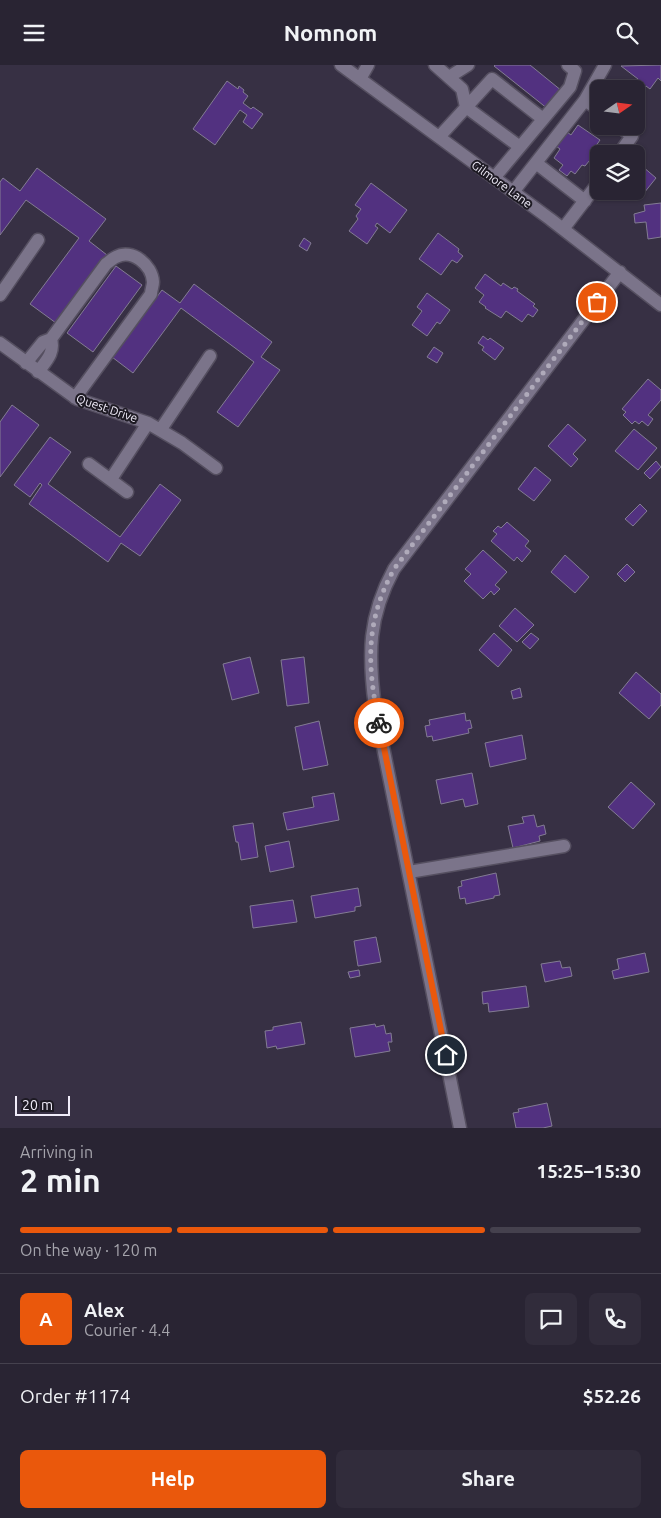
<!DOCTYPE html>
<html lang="en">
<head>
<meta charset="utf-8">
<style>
  :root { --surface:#292433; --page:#312c3b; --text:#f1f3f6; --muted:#a5a4ac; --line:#45414e; --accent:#ea580c }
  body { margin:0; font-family:Ubuntu,sans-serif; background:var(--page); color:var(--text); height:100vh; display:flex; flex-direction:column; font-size:19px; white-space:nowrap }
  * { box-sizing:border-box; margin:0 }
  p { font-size:16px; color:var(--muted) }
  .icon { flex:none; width:28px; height:28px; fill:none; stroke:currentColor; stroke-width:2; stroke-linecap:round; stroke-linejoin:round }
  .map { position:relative; height:1063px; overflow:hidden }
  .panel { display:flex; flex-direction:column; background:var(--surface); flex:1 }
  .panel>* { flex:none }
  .needle { width:32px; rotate:76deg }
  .buttons { position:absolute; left:590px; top:15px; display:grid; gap:10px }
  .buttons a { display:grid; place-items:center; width:55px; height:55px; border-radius:8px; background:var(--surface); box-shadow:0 1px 4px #0004,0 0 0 1px var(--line); font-size:25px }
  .scale { position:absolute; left:15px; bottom:12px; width:55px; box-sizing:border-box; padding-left:5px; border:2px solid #f0ecf9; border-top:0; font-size:14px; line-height:18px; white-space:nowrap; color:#f0ecf9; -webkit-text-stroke:4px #1d1a23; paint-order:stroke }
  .pin { position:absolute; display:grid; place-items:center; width:42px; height:42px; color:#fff; margin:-21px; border:2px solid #fff; border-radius:50%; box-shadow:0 1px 5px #0007 }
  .courier { position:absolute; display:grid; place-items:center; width:50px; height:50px; margin:-25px; border:4px solid #ea580c; border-radius:50%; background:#fff; color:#222; box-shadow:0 1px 6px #0007 }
  .headline em { font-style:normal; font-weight:700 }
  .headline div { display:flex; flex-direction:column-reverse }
  .headline { display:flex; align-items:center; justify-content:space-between; height:85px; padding:0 20px }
  h1 { font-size:32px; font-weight:700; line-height:38px }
  .bar { display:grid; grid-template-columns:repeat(4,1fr); gap:8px 5px; align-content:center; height:60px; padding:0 20px }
  .bar i { height:6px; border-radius:4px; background:var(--line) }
  .bar .on { background:var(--accent) }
  .bar p { grid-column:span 4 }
  .line { display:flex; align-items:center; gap:12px; padding:0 20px; border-top:1px solid var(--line) }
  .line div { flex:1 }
  .round { display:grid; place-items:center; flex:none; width:52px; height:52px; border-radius:8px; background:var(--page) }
  .cta { display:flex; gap:10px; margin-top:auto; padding:10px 20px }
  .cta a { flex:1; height:58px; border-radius:8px; background:var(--accent); color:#fff; font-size:20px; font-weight:700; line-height:58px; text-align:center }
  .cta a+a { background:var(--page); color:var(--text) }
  header { display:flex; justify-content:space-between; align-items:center; height:65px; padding:0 20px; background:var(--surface); font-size:22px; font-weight:700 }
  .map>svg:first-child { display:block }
  .building { fill:#523180; stroke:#837c93 }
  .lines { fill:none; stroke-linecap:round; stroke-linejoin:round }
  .minor-casing { stroke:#554f60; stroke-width:15 }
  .minor { stroke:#7b748a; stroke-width:12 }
  .done { stroke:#afaaba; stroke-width:5; stroke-dasharray:0 9 }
  .route { stroke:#ea580c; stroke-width:6 }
  .labels { text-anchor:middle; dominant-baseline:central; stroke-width:4; stroke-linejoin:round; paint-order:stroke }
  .street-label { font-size:12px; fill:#f0ecf9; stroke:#1d1a23 }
</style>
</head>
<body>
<header><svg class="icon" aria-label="menu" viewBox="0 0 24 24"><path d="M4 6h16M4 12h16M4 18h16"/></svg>Nomnom<svg class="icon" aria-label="search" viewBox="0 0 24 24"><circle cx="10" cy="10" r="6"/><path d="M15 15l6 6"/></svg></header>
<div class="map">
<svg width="661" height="1063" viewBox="0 0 661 1063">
  <rect width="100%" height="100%" fill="#373044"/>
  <path class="building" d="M495 0H530L562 26 548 44 494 1Z
    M661 0V16L658 13 650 24 646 21 643 25 634 18 638 14 621 1Z
    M227 16 238 24 239 21 244 25 243 27 248 31 243 38 251 44 253 42 263 49 252 64 243 57 247 50 240 45 215 80 193 64Z
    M578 60 600 75 591 88 594 90 585 101 582 100 575 109 571 106 567 111 559 105 563 100 554 93 560 84 556 81 567 67 571 70Z
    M642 101 656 113 640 133 631 126H636V108Z
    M37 103 106 154 89 176 107 190 56 258 30 239 79 173 26 135 0 170V117L3 113 20 126Z
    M371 118 407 145 390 168 377 158 375 161 378 163 367 179 349 166 358 154 356 151 361 144 355 140Z
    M661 138V172L648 174 646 157 635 158 634 149 645 146 644 140Z
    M438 168 459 184 458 187 463 191 457 198 452 195 441 210 419 194Z
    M304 173 311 178 307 186 299 181Z
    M116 201 142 220 93 287 67 268Z
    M485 209 501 221 503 218 512 224 514 222 518 224 517 226 535 239 533 241 538 245 533 252 528 249 522 257 506 246 501 253 485 243 486 242 479 237 484 230 475 223Z
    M194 219 272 277 261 292 280 305 238 362 217 347 254 297 181 243 133 308 112 292 162 225 180 238Z
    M427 228 450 245 440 259 437 257 427 271 412 260 422 246 417 242Z
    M483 271 488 275 490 273 504 283 495 295 482 285 484 282 478 278Z
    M434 282 443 288 437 298 427 292Z
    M648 314 661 325V335L648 350 653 354 648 361 642 356 639 359 635 356 632 359 623 350 626 347 622 344Z
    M12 340 39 360 0 412V357Z
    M568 359 586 375 573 389 578 394 571 402 548 381Z
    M634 364 657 383 638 405 615 386Z
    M50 372 71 387 48 419 120 472 160 419 181 435 140 491 121 478 108 497 29 439 42 420 40 418 30 432 14 420Z
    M656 396 661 402 650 414 644 408Z
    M535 402 551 415 534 436 518 424Z
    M640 439 647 446 633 461 625 454Z
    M507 457 529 476 525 481 531 486 522 497 517 492 514 496 491 476 497 469 493 466 498 461 501 463Z
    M483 485 507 507 495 520 500 524 494 530 491 526 483 534 464 516 471 509 465 504Z
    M565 490 589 512 575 528 551 507Z
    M627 499 635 507 625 517 617 509Z
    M515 543 534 560 517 577 499 561Z
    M494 568 512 585 498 602 479 585Z
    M531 568 539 574 530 584 522 577Z
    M250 592 259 628 232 635 223 599Z
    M304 592 309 638 287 641 281 595Z
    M636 607 661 629V640L649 654 619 628Z
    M520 623 522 632 513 634 511 626Z
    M465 648 466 656 470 655 472 663 468 664 469 668 433 676 432 671 427 672 425 661 430 660 429 655Z
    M319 656 328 700 303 705 295 662Z
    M522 670 526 694 490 702 485 678Z
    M472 708 478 739 465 742 463 734 441 739 436 715Z
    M631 717 655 739 633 764 608 742Z
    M334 728 339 755 287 765 283 748 314 742 312 732Z
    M534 750 537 762 544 760 546 769 539 771 540 776 513 783 508 761 524 758 522 752Z
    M253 758 258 792 241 795 238 777H236L233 761Z
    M289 776 294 802 270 807 265 781Z
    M496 808 500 830 494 831V833L466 839 465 833 460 834 458 822 462 821 461 816Z
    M358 823 361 841 355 842V846L315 853 311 831Z
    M293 835 297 857 253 863 250 841Z
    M376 872 381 897 358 901 354 876Z
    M645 888 649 907 614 914 612 906 619 904 617 894Z
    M560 896 562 903 570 902 572 911 545 917 541 899Z
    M359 905 360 911 350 913 348 907Z
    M526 921 529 942 489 947 488 938 483 939 482 927Z
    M301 957 305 979 277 984 276 981 267 983 265 966 273 965V962Z
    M375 959 376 962 384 960 386 969 391 968 392 977H388L390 986 355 992 350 963Z
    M547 1038 552 1061 543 1063H516L513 1048 519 1047 518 1044Z"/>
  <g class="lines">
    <defs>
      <path id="minor" d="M341 0 550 154 661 240
        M435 0 462 24 466 42 520 82
        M449 12 468 0
        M360 14 368 0
        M585 35 605 0
        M619 61 632 71 619 89
        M439 72 492 14 543 54
        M536 98 585 136
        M494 113 570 22 575 6 568 0
        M513 127 585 35 599 45
        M563 164 599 117
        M0 230 38 175
        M0 278 77 334 148 358 182 378 216 403
        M26 298 43 277 51 274 106 199C109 197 113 193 116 192 132 183 152 200 153 217 153 221 151 225 151 229L75 333
        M38 307C46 296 55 288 51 274
        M161 364 210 291
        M89 399 127 427
        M111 414 148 358
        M409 807 564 781
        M460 1063 375 642C368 589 368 552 394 504L620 207"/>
    </defs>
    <use href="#minor" class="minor-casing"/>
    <use href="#minor" class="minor"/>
  </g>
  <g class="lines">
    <path class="done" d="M379 658C367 600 365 557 394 504L597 237"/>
    <path class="route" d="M379 658 446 990"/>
  </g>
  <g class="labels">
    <g class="street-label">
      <text transform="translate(502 119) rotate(36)">Gilmore Lane</text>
      <text transform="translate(107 343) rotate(19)">Quest Drive</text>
    </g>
  </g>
</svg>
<div class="buttons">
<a><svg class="needle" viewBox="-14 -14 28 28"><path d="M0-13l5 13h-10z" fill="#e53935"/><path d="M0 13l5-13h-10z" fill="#a5a4ac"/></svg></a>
<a><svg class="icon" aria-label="layers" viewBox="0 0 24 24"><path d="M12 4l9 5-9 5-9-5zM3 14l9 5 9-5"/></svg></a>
</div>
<div class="scale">20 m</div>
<div class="pin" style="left:597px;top:237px;background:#ea580c"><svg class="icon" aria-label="bag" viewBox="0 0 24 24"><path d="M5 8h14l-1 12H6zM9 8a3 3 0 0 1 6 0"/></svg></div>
<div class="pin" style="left:446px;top:990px;background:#1f2937"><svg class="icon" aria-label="home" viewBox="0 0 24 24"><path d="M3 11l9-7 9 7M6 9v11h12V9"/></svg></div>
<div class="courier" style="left:379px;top:658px"><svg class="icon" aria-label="bike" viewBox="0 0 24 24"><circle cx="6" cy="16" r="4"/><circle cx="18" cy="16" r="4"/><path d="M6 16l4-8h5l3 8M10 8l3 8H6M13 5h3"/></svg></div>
</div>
<section class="panel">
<div class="headline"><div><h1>2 min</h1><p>Arriving in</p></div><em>15:25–15:30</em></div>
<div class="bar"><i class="on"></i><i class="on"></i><i class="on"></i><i></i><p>On the way · 120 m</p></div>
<div class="line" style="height:90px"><b class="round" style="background:var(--accent);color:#fff">A</b><div><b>Alex</b><p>Courier · 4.4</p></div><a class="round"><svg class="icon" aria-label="chat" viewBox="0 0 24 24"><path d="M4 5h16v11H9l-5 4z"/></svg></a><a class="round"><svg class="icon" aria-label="phone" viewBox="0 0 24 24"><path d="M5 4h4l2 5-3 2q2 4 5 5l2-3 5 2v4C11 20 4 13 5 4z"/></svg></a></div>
<div class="line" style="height:65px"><div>Order #1174</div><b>$52.26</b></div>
<div class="cta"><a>Help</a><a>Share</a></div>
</section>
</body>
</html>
